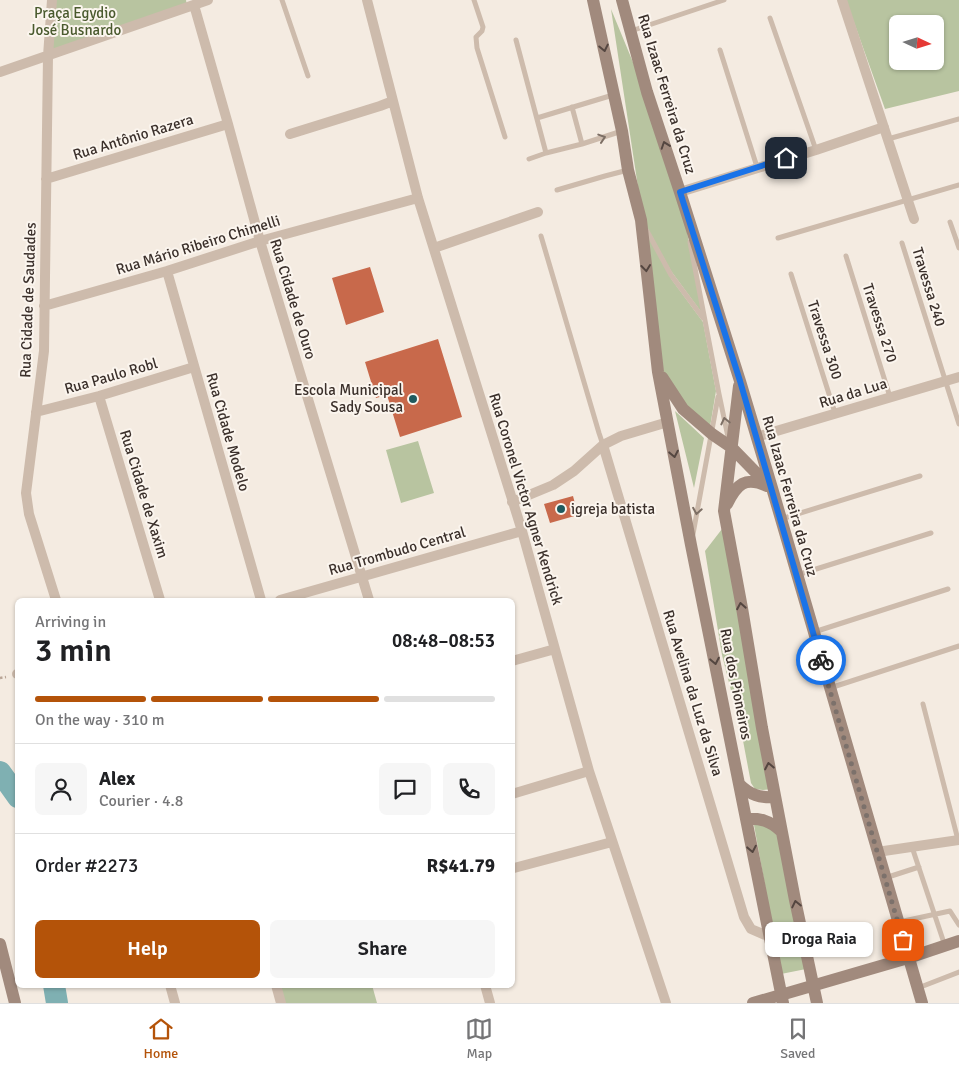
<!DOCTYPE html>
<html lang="en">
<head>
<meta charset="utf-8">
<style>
  :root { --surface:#fff; --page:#f6f6f6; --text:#202124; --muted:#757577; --line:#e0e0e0; --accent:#b45309 }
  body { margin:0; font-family:Signika,sans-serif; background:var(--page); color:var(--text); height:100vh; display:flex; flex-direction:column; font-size:19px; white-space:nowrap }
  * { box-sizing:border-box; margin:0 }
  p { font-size:16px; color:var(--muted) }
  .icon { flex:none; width:28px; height:28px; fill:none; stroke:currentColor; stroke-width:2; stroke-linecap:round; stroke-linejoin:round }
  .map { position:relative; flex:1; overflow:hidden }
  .side { position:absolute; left:15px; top:598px; width:500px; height:390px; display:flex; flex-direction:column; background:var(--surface); border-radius:8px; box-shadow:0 1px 4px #0004 }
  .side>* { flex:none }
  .needle { width:32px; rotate:94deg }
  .fabs { position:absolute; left:889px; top:15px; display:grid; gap:10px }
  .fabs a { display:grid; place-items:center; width:55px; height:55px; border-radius:8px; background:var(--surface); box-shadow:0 1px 4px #0004; font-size:25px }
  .pin { position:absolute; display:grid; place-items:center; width:42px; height:42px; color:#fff; margin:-21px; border-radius:10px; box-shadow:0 2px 8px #0006 }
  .courier { position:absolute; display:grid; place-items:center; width:50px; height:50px; margin:-25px; border:4px solid #1a73e8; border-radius:50%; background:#fff; color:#222; box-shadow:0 1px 6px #0007 }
  .bubble { position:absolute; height:35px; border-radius:8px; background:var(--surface); box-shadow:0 1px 4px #0004; font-size:16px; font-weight:600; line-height:35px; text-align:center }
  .headline em { font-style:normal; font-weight:600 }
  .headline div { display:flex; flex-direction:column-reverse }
  .headline { display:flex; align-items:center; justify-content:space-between; height:85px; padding:0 20px }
  h1 { font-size:32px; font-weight:600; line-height:38px }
  .bar { display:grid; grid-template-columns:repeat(4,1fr); gap:8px 5px; align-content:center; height:60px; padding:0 20px }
  .bar i { height:6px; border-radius:4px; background:var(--line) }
  .bar .current { background:var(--accent) }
  .bar p { grid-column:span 4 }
  .line { display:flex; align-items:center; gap:12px; padding:0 20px; border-top:1px solid var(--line) }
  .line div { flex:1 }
  .round { display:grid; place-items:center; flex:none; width:52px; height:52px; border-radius:8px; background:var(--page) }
  .primary-button { display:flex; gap:10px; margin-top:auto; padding:10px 20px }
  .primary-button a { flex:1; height:58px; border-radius:8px; background:var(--accent); color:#fff; font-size:20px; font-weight:600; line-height:58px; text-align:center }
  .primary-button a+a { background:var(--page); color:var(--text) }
  .tabs { display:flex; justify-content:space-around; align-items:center; height:70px; border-top:1px solid var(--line); background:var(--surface); font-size:14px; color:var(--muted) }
  .tabs a { display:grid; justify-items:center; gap:2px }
  .tabs .current { color:var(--accent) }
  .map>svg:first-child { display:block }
  .green { fill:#b8c4a0; fill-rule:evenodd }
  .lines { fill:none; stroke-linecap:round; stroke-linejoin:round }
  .river { stroke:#7fb0b2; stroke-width:22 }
  .building { fill:#c8694b }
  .path { stroke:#b9a596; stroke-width:2.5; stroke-dasharray:2.5 2.5; stroke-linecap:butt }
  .lane { stroke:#cdbbac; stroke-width:5 }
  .street { stroke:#cdbbac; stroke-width:10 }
  .secondary { stroke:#a18a7d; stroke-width:12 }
  .oneway { stroke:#544640 }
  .oneway2 { stroke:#7d6f65 }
  .done { stroke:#7c716b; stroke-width:5; stroke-dasharray:0 9 }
  .route { stroke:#1a73e8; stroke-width:6 }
  .poi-dot { fill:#1f5a5e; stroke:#fbf5ee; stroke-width:2 }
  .labels { text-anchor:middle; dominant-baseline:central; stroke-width:4; stroke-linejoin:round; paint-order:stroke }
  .park-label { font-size:15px; fill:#4a5a2e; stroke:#fbf5ee }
  .street-label { font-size:15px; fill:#3b302b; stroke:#fbf5ee }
  .poi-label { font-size:15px; fill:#3b302b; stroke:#fbf5ee; text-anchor:end }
</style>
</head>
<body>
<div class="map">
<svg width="959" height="1003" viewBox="0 0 959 1003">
  <rect width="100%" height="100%" fill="#f4ebe1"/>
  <path class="green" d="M54 0H186L187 6 49 54Z
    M846 0H959V91L885 109ZM898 24H935V61H898Z
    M611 9 649 101 680 194 702 313 671 271 643 220Z
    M644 229 672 280 703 322 716 391 710 427 683 404 660 370Z
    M675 411 704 438 694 488Z
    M418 441 434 493 401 503 386 450Z
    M722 529 772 789 763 790 755 789 751 783 741 730 722 655 705 551Z
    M760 824 778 833 806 969 781 974 754 825Z
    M292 985H372L377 1003H285L281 988Z"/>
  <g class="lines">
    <path class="river" d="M0 772 18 797
      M54 985 57 1003"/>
  </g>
  <path class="building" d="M370 267 384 312 346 325 332 278Z
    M438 339 462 417 400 437 387 395 376 398 365 362Z
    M573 496 578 515 550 523 544 504Z"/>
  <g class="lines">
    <path class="path" d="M0 678 6 677"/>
    <path class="lane" d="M282 0 308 76
      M474 0 483 27 482 31 476 37 477 48 505 137
      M770 18 816 150
      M631 31 724 0
      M516 40 546 153 529 159
      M720 50 757 167
      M572 107 582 144
      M537 118 613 95
      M888 139 959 119
      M546 153 582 144 622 131
      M557 190 605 176 628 170
      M950 222 959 248
      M647 231 671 275 703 318
      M541 236 599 433 603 445
      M778 238 959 185
      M690 242 719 394 728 437
      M902 243 959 424
      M846 256 890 397
      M791 274 835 413
      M781 519 920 476
      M693 534 718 397
      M797 575 931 533
      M814 632 948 589
      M830 688 959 646
      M923 704 958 840
      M912 847 945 946
      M885 878 919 867
      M899 922 950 911 959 925
      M918 988 959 972"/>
    <path class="street" d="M52 0 48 56 44 351 26 493 29 514 56 600
      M367 0 418 198 522 531 589 771 666 1003
      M842 0 914 219
      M194 5 228 124 260 241 369 600
      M0 72 208 0
      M290 134 380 106 393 101
      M46 179 228 124
      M680 192 816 150 884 127
      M434 248 538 212
      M167 271 261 600
      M44 306 167 271 260 241 418 198
      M99 396 160 600
      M36 412 99 396 194 367
      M756 437 959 377
      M603 445 744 917 751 929 770 937
      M512 502 553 485 574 471 603 445 621 436 668 422
      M280 600 522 531
      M512 661 555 649
      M17 674H18
      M512 794 589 771
      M877 852 959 840
      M514 868 612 842
      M170 985 175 1003
      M276 985 281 1003
      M485 985 490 1003"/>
    <path class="secondary" d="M593 0 622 131 628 170 641 220 658 372 691 545 783 1003
      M622 0 647 92 680 192 740 381 772 488 922 1003
      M662 377 683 409 712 434 731 447 770 487
      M739 386 724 511 742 608 762 728 795 900 817 1003
      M727 504C737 484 745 476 767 486
      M739 784C750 795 760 798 775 797
      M746 819C761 818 770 821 781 831
      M0 944 15 1003
      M753 1003 908 958 959 941"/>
  </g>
  <defs><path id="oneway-chevron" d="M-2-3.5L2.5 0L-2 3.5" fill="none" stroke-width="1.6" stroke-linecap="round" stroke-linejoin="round" transform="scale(1.25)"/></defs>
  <g class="oneway">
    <use href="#oneway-chevron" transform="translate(604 48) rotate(78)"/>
    <use href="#oneway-chevron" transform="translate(665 145) rotate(-109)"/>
    <use href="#oneway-chevron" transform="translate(646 268) rotate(83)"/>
    <use href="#oneway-chevron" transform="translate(674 454) rotate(79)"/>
    <use href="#oneway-chevron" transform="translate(741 606) rotate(-100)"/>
    <use href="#oneway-chevron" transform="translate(715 661) rotate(79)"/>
    <use href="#oneway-chevron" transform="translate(769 766) rotate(-101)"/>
    <use href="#oneway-chevron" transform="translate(752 849) rotate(79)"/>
    <use href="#oneway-chevron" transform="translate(796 904) rotate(-102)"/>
  </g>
  <g class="oneway2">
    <use href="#oneway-chevron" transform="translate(602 138) rotate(-18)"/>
    <use href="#oneway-chevron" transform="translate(725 421) rotate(-103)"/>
    <use href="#oneway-chevron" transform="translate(697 511) rotate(100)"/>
  </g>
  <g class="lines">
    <path class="done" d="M821 660 903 940"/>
    <path class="route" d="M786 158 680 192 740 381 821 660"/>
  </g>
  <g class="poi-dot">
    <circle cx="413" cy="399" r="5"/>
    <circle cx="561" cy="509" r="5"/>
  </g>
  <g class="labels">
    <g class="park-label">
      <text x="75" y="13">Praça Egydio<tspan x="75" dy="17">José Busnardo</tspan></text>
    </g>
    <g class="street-label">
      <text transform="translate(667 94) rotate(73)">Rua Izaac Ferreira da Cruz</text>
      <text transform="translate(133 137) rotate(-17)">Rua Antônio Razera</text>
      <text transform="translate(198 245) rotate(-17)">Rua Mário Ribeiro Chimelli</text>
      <text transform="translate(929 287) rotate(73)">Travessa 240</text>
      <text transform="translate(293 299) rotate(73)">Rua Cidade de Ouro</text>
      <text transform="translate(28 300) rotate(-88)">Rua Cidade de Saudades</text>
      <text transform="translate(880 323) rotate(72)">Travessa 270</text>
      <text transform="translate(825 340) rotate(72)">Travessa 300</text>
      <text transform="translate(111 376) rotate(-16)">Rua Paulo Robl</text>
      <text transform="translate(853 393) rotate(-17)">Rua da Lua</text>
      <text transform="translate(228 432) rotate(74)">Rua Cidade Modelo</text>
      <text transform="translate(144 494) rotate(73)">Rua Cidade de Xaxim</text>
      <text transform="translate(790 496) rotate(74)">Rua Izaac Ferreira da Cruz</text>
      <text transform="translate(526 499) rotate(73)">Rua Coronel Victor Agner Kendrick</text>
      <text transform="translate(397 551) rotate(-16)">Rua Trombudo Central</text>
      <text transform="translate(736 684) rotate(79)">Rua dos Pioneiros</text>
      <text transform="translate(693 693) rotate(73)">Rua Avelina da Luz da Silva</text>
    </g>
    <g class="poi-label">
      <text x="403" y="390">Escola Municipal<tspan x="403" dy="17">Sady Sousa</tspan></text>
      <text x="571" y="509" text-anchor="start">igreja batista</text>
    </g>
  </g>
</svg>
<div class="fabs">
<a><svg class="needle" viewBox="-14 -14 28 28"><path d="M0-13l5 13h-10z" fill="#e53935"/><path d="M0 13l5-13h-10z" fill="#757577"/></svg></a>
</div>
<div class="pin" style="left:903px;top:940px;background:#ea580c"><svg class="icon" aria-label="bag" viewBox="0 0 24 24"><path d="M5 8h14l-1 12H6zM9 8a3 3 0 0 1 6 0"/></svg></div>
<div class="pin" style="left:786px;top:158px;background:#1f2937"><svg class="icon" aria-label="home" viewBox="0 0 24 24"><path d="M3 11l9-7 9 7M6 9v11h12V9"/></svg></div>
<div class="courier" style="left:821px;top:660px"><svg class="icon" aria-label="bike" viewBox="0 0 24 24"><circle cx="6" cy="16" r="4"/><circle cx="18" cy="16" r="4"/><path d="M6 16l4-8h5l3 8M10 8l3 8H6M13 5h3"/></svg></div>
<div class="bubble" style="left:765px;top:922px;width:108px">Droga Raia</div>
<section class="side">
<div class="headline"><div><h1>3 min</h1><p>Arriving in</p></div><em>08:48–08:53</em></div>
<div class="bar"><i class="current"></i><i class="current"></i><i class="current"></i><i></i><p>On the way · 310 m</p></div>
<div class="line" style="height:90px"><a class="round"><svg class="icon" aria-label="person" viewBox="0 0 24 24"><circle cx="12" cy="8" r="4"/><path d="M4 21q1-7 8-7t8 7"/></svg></a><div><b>Alex</b><p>Courier · 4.8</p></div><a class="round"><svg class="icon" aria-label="chat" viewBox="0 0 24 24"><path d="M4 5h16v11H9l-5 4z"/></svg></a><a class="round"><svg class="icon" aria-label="phone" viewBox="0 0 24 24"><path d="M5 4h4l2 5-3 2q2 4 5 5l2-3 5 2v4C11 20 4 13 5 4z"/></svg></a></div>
<div class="line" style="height:65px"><div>Order #2273</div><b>R$41.79</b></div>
<div class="primary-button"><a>Help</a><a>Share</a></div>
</section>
</div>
<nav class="tabs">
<a class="current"><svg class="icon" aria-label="home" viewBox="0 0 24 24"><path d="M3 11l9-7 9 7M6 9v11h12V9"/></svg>Home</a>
<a><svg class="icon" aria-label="map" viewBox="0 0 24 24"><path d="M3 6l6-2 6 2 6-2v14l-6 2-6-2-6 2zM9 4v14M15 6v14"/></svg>Map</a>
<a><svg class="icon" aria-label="saved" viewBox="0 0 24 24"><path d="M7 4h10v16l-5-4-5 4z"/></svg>Saved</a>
</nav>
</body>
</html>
